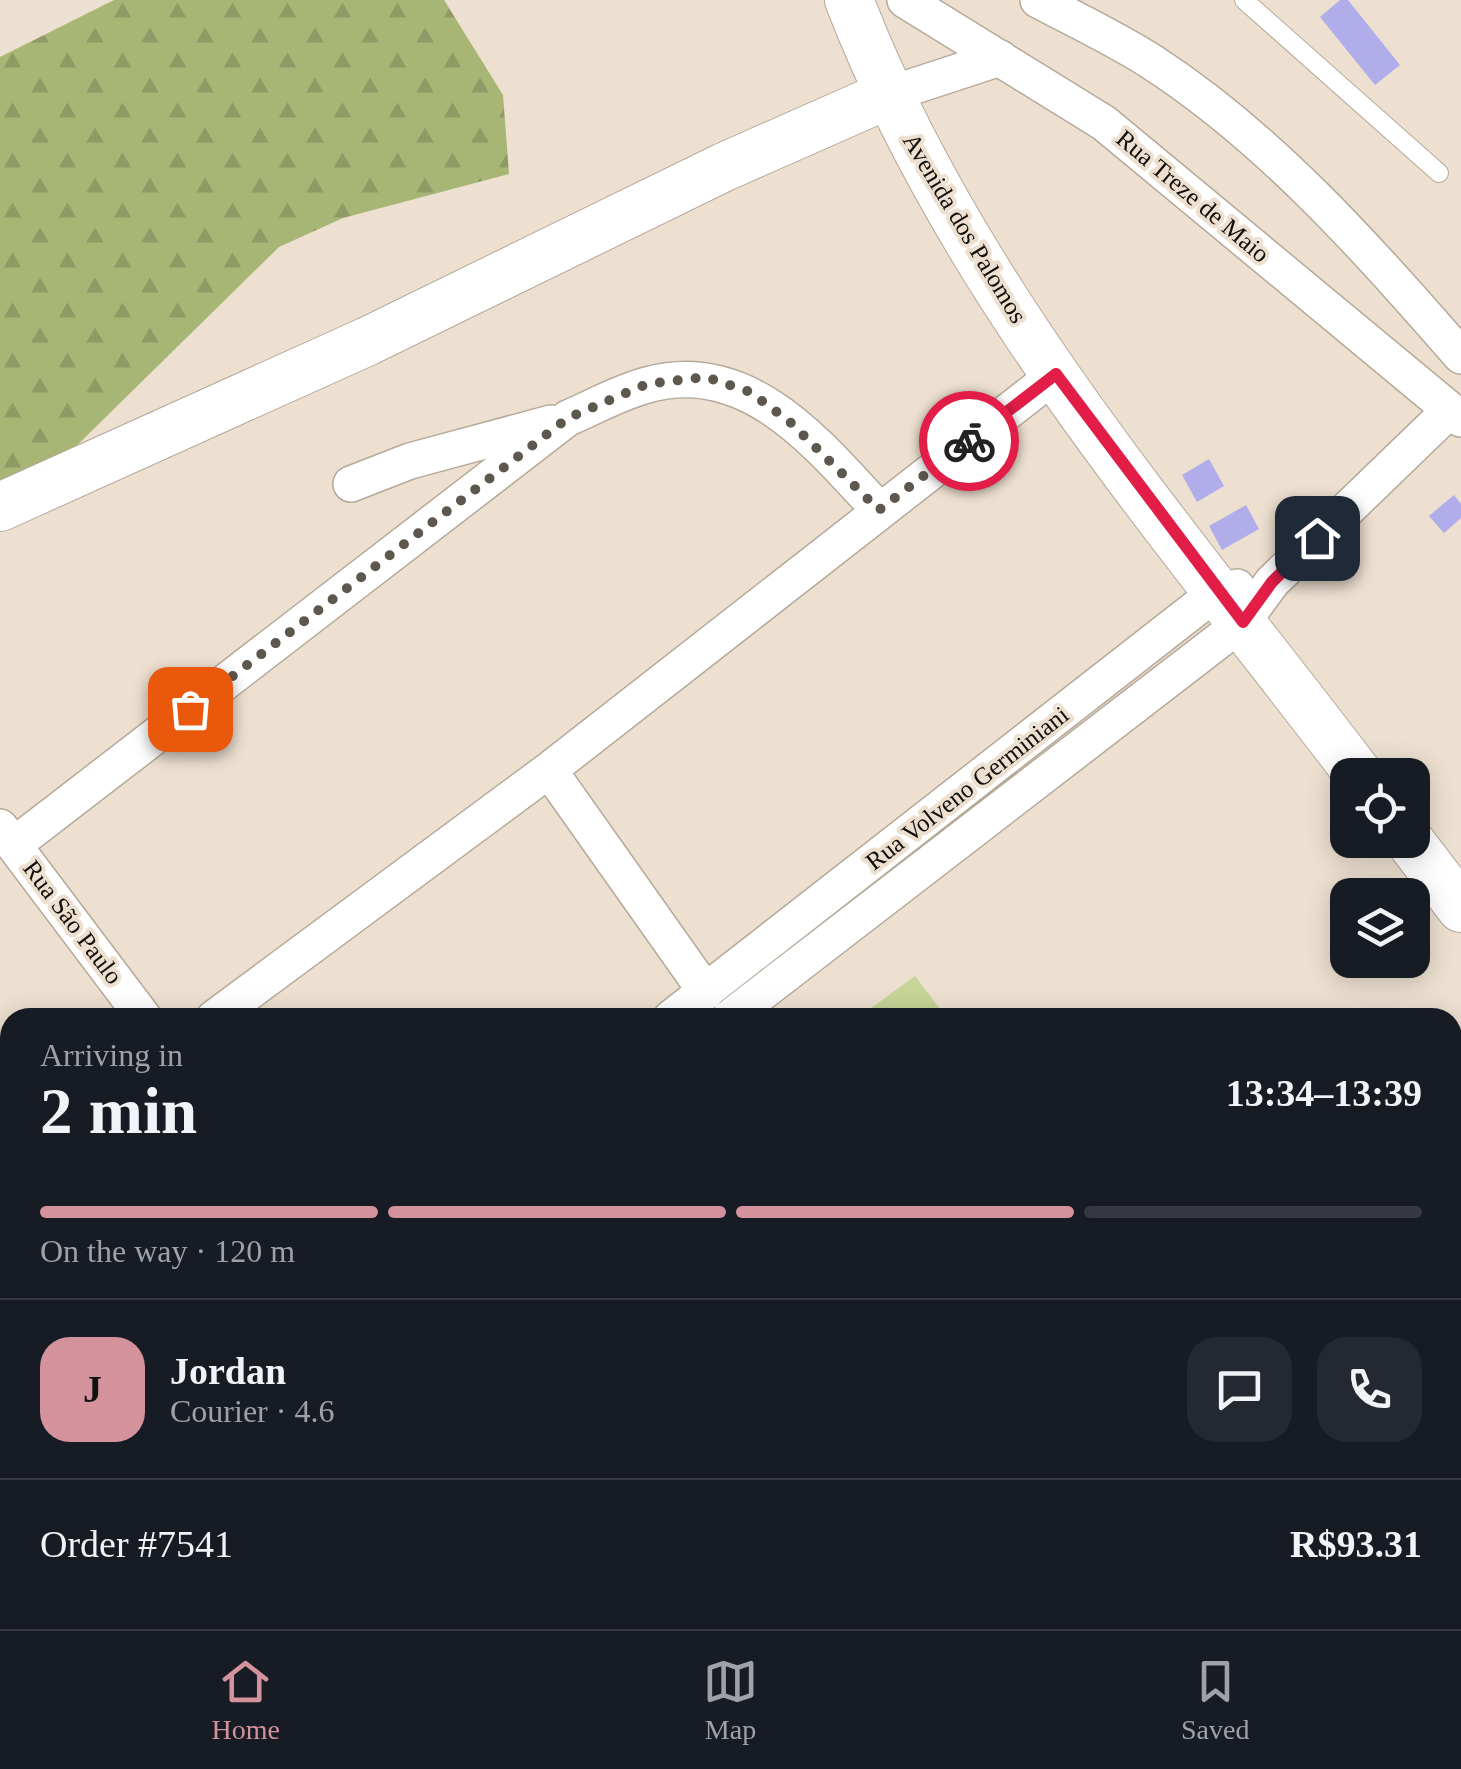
<!DOCTYPE html>
<html lang="en">
<head>
<meta charset="utf-8">
<style>
  :root { --surface:#171b24; --page:#242831; --text:#f1f3f6; --muted:#9ea1a6; --line:#363941; --accent:#d3929c }
  body { margin:0; font-family:"Times New Roman",serif; background:var(--page); color:var(--text); height:100vh; display:flex; flex-direction:column; font-size:38px; white-space:nowrap }
  * { box-sizing:border-box; margin:0 }
  p { font-size:32px; color:var(--muted) }
  .icon { flex:none; width:55px; height:55px; fill:none; stroke:currentColor; stroke-width:2; stroke-linecap:round; stroke-linejoin:round }
  .map { position:relative; flex:1; overflow:hidden }
  .drawer { position:absolute; left:0px; top:1008px; width:1462px; height:622px; display:flex; flex-direction:column; background:var(--surface); border-radius:30px 30px 0 0; box-shadow:0 5px 25px #0003 }
  .drawer>* { flex:none }
  .tools { position:absolute; left:1330px; top:758px; display:grid; gap:20px }
  .tools a { display:grid; place-items:center; width:100px; height:100px; border-radius:20px; background:var(--surface); box-shadow:0 5px 25px #0003; font-size:50px }
  .pin { position:absolute; display:grid; place-items:center; width:85px; height:85px; color:#fff; margin:-42px; border-radius:20px; box-shadow:0 5px 15px #0006 }
  .courier { position:absolute; display:grid; place-items:center; width:100px; height:100px; margin:-50px; border:8px solid #e11d48; border-radius:50%; background:#fff; color:#222; box-shadow:0 2px 12px #0007 }
  .head em { font-style:normal; font-weight:700 }
  .head div { display:flex; flex-direction:column-reverse }
  .head { display:flex; align-items:center; justify-content:space-between; height:170px; padding:0 40px }
  h1 { font-size:65px; font-weight:700; line-height:75px }
  .bar { display:grid; grid-template-columns:repeat(4,1fr); gap:15px 10px; align-content:center; height:120px; padding:0 40px }
  .bar i { height:12px; border-radius:8px; background:var(--line) }
  .bar .current { background:var(--accent) }
  .bar p { grid-column:span 4 }
  .line { display:flex; align-items:center; gap:25px; padding:0 40px; border-top:2px solid var(--line) }
  .line div { flex:1 }
  .round { display:grid; place-items:center; flex:none; width:105px; height:105px; border-radius:30px; background:var(--page) }
  .tabs { display:flex; justify-content:space-around; align-items:center; height:140px; border-top:2px solid var(--line); background:var(--surface); font-size:28px; color:var(--muted) }
  .tabs a { display:grid; justify-items:center; gap:5px }
  .tabs .current { color:var(--accent) }
  .map>svg:first-child { display:block }
  .forest { fill:url(#forest-firs) }
  .park { fill:#c6d597 }
  .building { fill:#b1acea }
  .lines { fill:none; stroke-linecap:round; stroke-linejoin:round }
  .lane-casing { stroke:#b5a999; stroke-width:20 }
  .street-casing { stroke:#b5a999; stroke-width:38 }
  .secondary-casing { stroke:#b5a999; stroke-width:50 }
  .lane { stroke:#fff; stroke-width:18 }
  .street { stroke:#fff; stroke-width:35 }
  .secondary { stroke:#fff; stroke-width:48 }
  .done { stroke:#5e574e; stroke-width:10; stroke-dasharray:0 18 }
  .route { stroke:#e11d48; stroke-width:12 }
  .labels { text-anchor:middle; dominant-baseline:central; stroke-width:8; stroke-linejoin:round; paint-order:stroke }
  .street-label { font-size:25px; fill:#110d08; stroke:#ede0d0 }
</style>
</head>
<body>
<div class="map">
<svg width="1461" height="1629" viewBox="0 0 1461 1629">
  <defs>
    <pattern id="forest-firs" width="22" height="20" patternUnits="userSpaceOnUse" patternTransform="scale(2.5)"><rect width="22" height="20" fill="#a7b575"/><path d="M5 1l3.5 6h-7zM16 11l3.5 6h-7z" fill="#8f9a64"/></pattern>
  </defs>
  <rect width="100%" height="100%" fill="#ede0d0"/>
  <path class="forest" d="M114 0H444L503 95 509 174 343 218 279 247 0 521V57Z"/>
  <path class="park" d="M915 976 946 1017H859Z"/>
  <path class="building" d="M1340 0H1348L1400 65 1375 85 1320 17Z
    M1209 459 1224 486 1197 502 1182 475Z
    M1454 495 1461 504V518L1444 533 1429 516Z
    M1246 505 1259 529 1222 550 1209 526Z"/>
  <g class="lines">
    <defs>
      <path id="lane" d="M1244 0 1439 173"/>
      <path id="street" d="M905 0 1104 123 1461 419
        M1038 0C1076 20 1116 39 1152 62 1272 140 1368 250 1461 356
        M887 95 1000 58
        M351 484 410 461 551 423
        M549 770 706 992
        M0 827 144 1018
        M15 844 568 418C594 407 620 392 647 385 748 357 817 443 879 510
        M214 1018 549 770 1056 374
        M671 1018 1218 591 1237 587
        M729 1018 1243 622 1272 582 1449 411
        M1452 1094 1461 1087
        M0 1190 10 1181
        M1452 1359 1461 1371
        M1452 1416 1461 1410
        M29 1629 36 1620
        M320 1629 327 1620
        M602 1629 612 1620
        M744 1629 756 1620
        M1176 1629 1188 1620"/>
      <path id="secondary" d="M849 0C961 291 1173 530 1359 775
        M0 507 368 341 724 167 887 95
        M1409 840 1461 908"/>
    </defs>
    <use href="#lane" class="lane-casing"/>
    <use href="#street" class="street-casing"/>
    <use href="#secondary" class="secondary-casing"/>
    <use href="#lane" class="lane"/>
    <use href="#street" class="street"/>
    <use href="#secondary" class="secondary"/>
  </g>
  <g class="lines">
    <path class="done" d="M190 709 568 418 647 384 706 377 750 392 790 422 879 510 969 441"/>
    <path class="route" d="M969 441 1056 374 1243 622 1272 582 1317 538"/>
  </g>
  <g class="labels">
    <g class="street-label">
      <text transform="translate(1193 196) rotate(40)">Rua Treze de Maio</text>
      <text transform="translate(965 228) rotate(59)">Avenida dos Palomos</text>
      <text transform="translate(967 788) rotate(-38)">Rua Volveno Germiniani</text>
      <text transform="translate(73 922) rotate(53)">Rua São Paulo</text>
    </g>
  </g>
</svg>
<div class="tools">
<a><svg class="icon" aria-label="locate" viewBox="0 0 24 24"><circle cx="12" cy="12" r="6"/><path d="M12 2v4M12 18v4M2 12h4M18 12h4"/></svg></a>
<a><svg class="icon" aria-label="layers" viewBox="0 0 24 24"><path d="M12 4l9 5-9 5-9-5zM3 14l9 5 9-5"/></svg></a>
</div>
<div class="pin" style="left:190px;top:709px;background:#ea580c"><svg class="icon" aria-label="bag" viewBox="0 0 24 24"><path d="M5 8h14l-1 12H6zM9 8a3 3 0 0 1 6 0"/></svg></div>
<div class="pin" style="left:1317px;top:538px;background:#1f2937"><svg class="icon" aria-label="home" viewBox="0 0 24 24"><path d="M3 11l9-7 9 7M6 9v11h12V9"/></svg></div>
<div class="courier" style="left:969px;top:441px"><svg class="icon" aria-label="bike" viewBox="0 0 24 24"><circle cx="6" cy="16" r="4"/><circle cx="18" cy="16" r="4"/><path d="M6 16l4-8h5l3 8M10 8l3 8H6M13 5h3"/></svg></div>
<section class="drawer">
<div class="head"><div><h1>2 min</h1><p>Arriving in</p></div><em>13:34–13:39</em></div>
<div class="bar"><i class="current"></i><i class="current"></i><i class="current"></i><i></i><p>On the way · 120 m</p></div>
<div class="line" style="height:180px"><b class="round" style="background:var(--accent);color:#111">J</b><div><b>Jordan</b><p>Courier · 4.6</p></div><a class="round"><svg class="icon" aria-label="chat" viewBox="0 0 24 24"><path d="M4 5h16v11H9l-5 4z"/></svg></a><a class="round"><svg class="icon" aria-label="phone" viewBox="0 0 24 24"><path d="M5 4h4l2 5-3 2q2 4 5 5l2-3 5 2v4C11 20 4 13 5 4z"/></svg></a></div>
<div class="line" style="height:130px"><div>Order #7541</div><b>R$93.31</b></div>
</section>
</div>
<nav class="tabs">
<a class="current"><svg class="icon" aria-label="home" viewBox="0 0 24 24"><path d="M3 11l9-7 9 7M6 9v11h12V9"/></svg>Home</a>
<a><svg class="icon" aria-label="map" viewBox="0 0 24 24"><path d="M3 6l6-2 6 2 6-2v14l-6 2-6-2-6 2zM9 4v14M15 6v14"/></svg>Map</a>
<a><svg class="icon" aria-label="saved" viewBox="0 0 24 24"><path d="M7 4h10v16l-5-4-5 4z"/></svg>Saved</a>
</nav>
</body>
</html>
